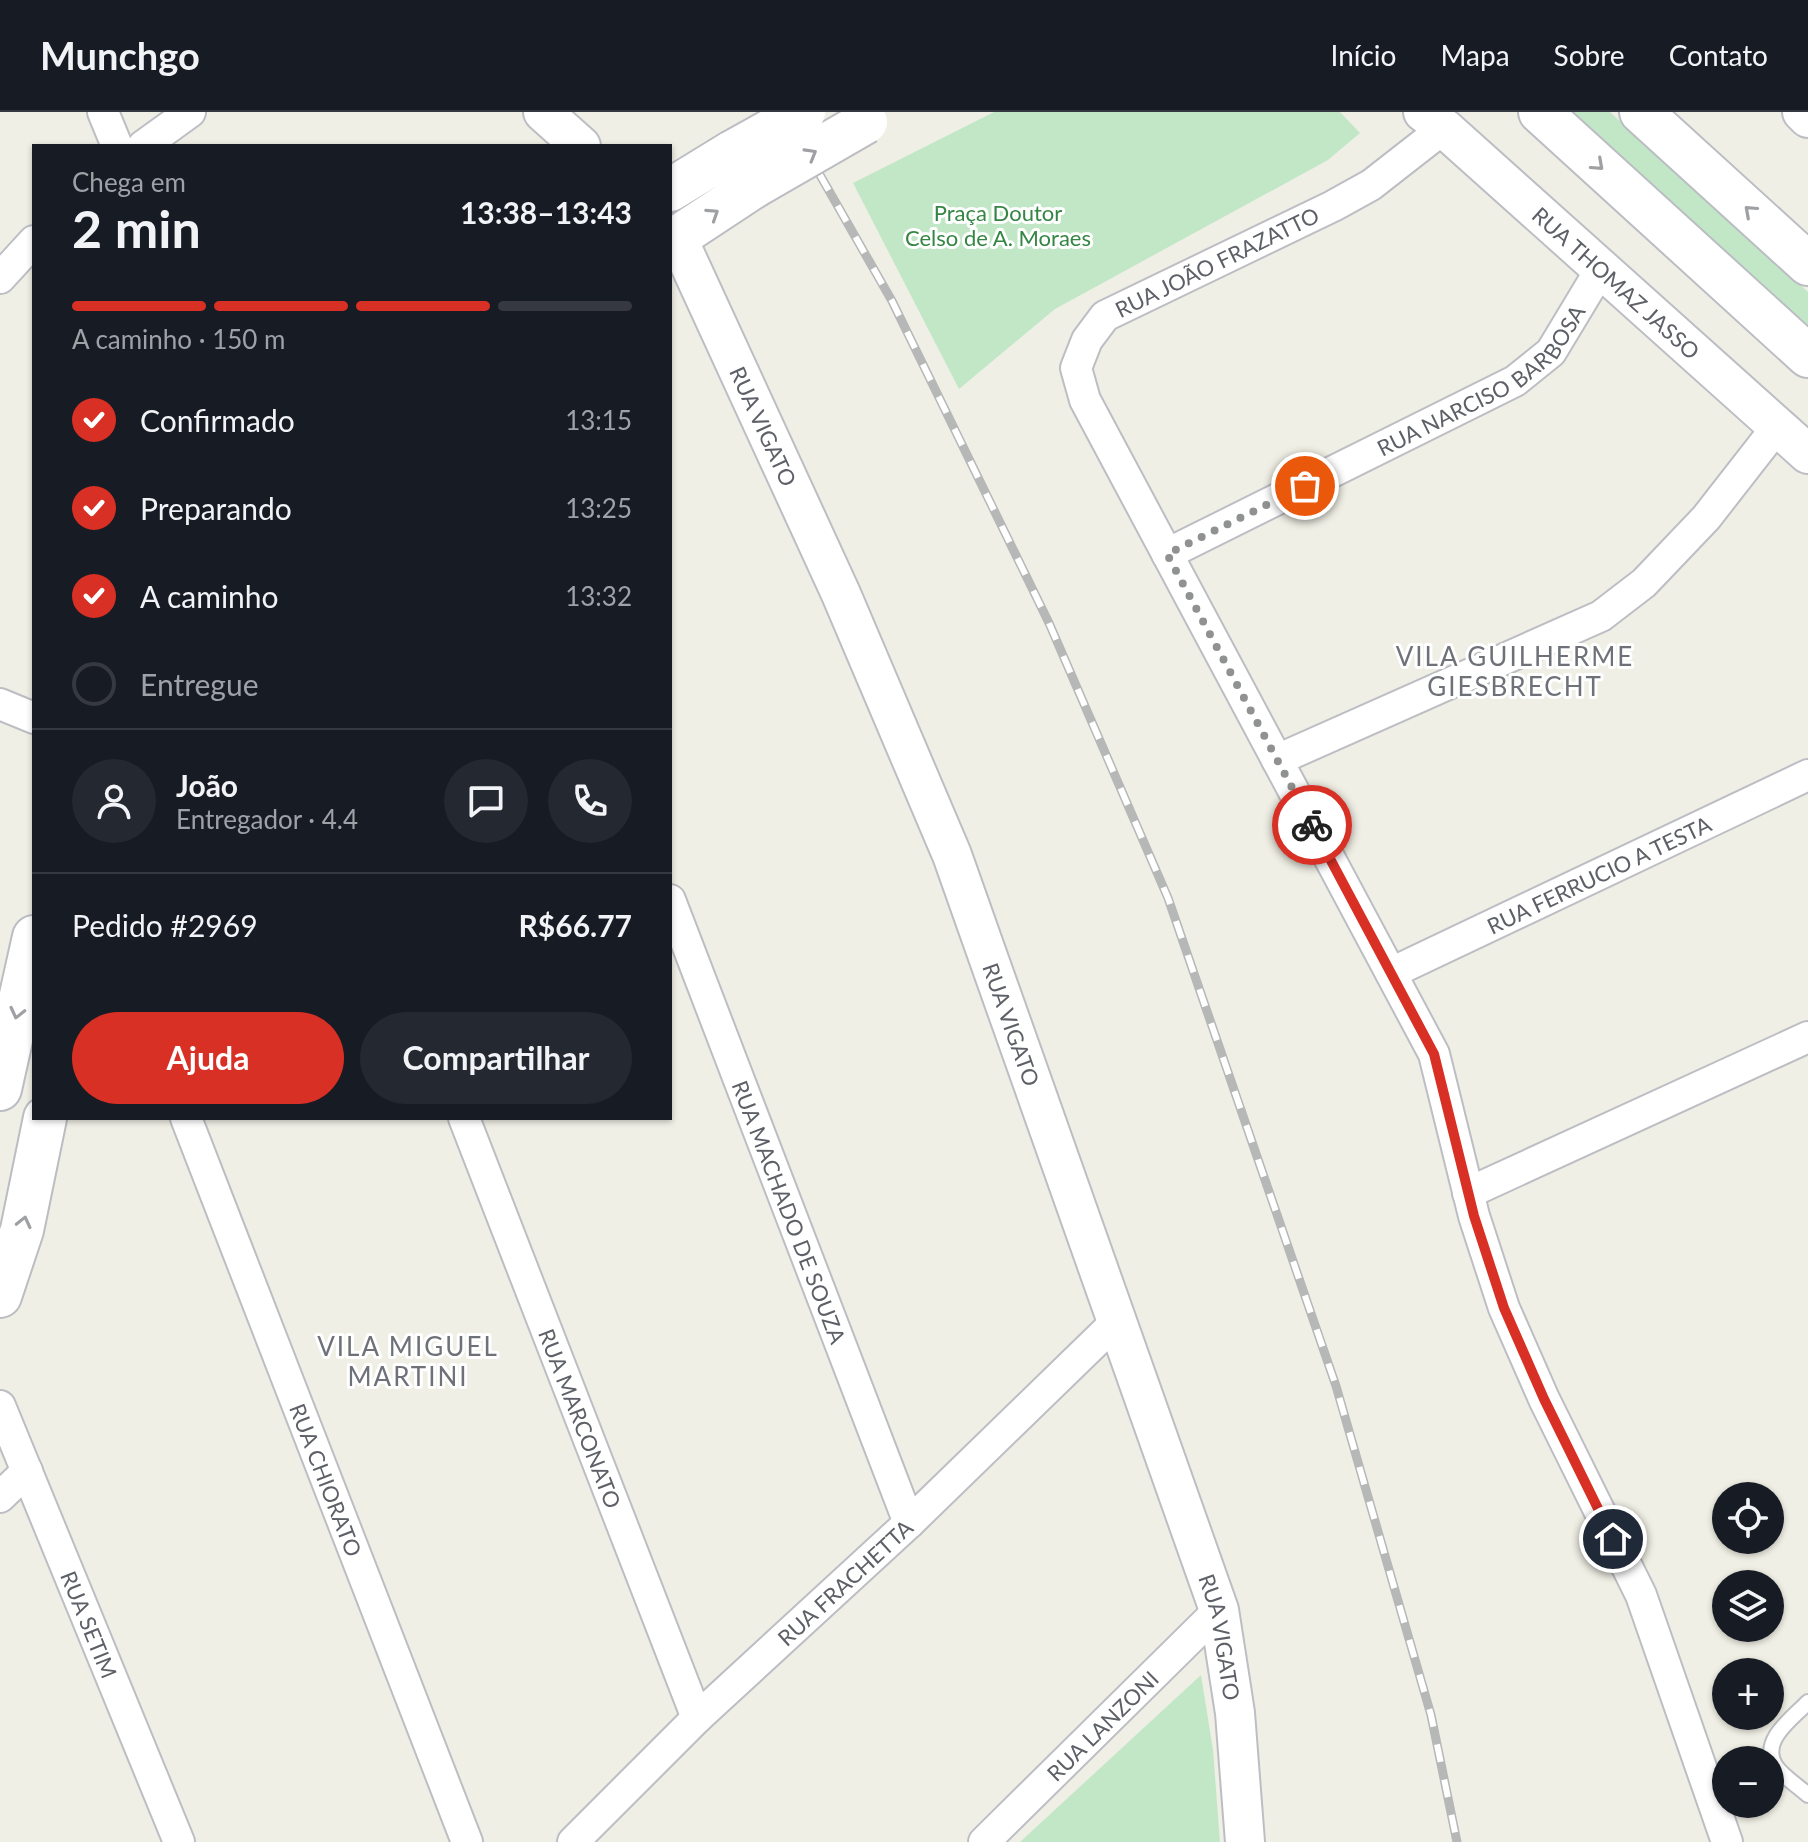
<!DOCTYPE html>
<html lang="pt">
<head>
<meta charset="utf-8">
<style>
  :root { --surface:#171b24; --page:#242831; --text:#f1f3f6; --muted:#9ea1a6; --line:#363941; --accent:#d93025 }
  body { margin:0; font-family:Lato,sans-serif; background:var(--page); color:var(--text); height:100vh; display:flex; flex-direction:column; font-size:30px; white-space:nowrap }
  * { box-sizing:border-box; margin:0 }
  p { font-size:26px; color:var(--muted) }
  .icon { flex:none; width:44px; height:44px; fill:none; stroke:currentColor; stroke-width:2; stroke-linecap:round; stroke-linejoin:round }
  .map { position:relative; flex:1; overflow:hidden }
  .panel { position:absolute; left:32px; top:32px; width:640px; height:976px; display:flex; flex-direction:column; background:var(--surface); border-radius:0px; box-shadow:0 2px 6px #0004 }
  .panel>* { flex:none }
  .controls { position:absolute; left:1712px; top:1370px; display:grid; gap:16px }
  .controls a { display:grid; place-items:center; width:72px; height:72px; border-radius:50%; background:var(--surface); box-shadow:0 2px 6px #0004; font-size:40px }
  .pin { position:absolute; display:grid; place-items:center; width:68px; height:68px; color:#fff; margin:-34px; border:4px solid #fff; border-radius:50%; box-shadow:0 2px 8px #0007 }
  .courier { position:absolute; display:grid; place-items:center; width:80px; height:80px; margin:-40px; border:6px solid #d93025; border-radius:50%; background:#fff; color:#222; box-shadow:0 2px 10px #0007 }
  .overview em { font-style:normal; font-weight:700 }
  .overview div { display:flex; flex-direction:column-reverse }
  .overview { display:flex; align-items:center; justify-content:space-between; height:136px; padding:0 40px }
  h1 { font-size:52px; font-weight:700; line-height:60px }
  .bar { display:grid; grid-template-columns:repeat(4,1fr); gap:12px 8px; align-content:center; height:96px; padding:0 40px }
  .bar i { height:10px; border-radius:6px; background:var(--line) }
  .bar .current { background:var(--accent) }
  .bar p { grid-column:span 4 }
  .line { display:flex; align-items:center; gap:20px; padding:0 40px; border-top:2px solid var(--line) }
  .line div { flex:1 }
  .round { display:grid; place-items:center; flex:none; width:84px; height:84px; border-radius:42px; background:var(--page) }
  ol { padding:0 40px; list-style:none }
  li { display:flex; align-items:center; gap:24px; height:88px }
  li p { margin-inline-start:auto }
  li .icon { padding:8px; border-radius:50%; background:var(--accent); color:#fff; stroke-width:4 }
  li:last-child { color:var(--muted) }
  li i { width:44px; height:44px; border:4px solid var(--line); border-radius:50% }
  .button { display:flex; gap:16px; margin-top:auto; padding:16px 40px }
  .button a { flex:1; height:92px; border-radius:48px; background:var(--accent); color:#fff; font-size:32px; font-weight:700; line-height:92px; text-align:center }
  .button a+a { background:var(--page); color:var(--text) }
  header { display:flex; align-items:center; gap:48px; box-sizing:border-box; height:112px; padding:0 40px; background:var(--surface); border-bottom:2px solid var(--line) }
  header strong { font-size:38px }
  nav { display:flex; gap:44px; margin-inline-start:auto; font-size:28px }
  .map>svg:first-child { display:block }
  .green { fill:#c2e7c7 }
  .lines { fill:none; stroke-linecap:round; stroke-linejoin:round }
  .service-casing { stroke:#bdbec4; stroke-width:18 }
  .minor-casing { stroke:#bdbec4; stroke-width:34 }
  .tertiary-casing { stroke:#bdbec4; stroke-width:42 }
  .secondary-casing { stroke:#bbbdc3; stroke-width:46 }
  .service { stroke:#fff; stroke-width:14 }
  .minor { stroke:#fff; stroke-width:30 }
  .tertiary { stroke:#fff; stroke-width:38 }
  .secondary { stroke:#fff; stroke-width:42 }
  .rail-casing { stroke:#b6b7b7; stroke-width:9 }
  .rail { stroke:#fff; stroke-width:6; stroke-dasharray:18; stroke-linecap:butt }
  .secondary-bridge-casing { stroke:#bbbdc3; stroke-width:46; stroke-linecap:butt }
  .secondary-bridge { stroke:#fff; stroke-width:42 }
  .oneway { stroke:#9ea0a3 }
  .done { stroke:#909292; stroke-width:8; stroke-dasharray:0 14.4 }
  .route { stroke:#d93025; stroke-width:10 }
  .labels { text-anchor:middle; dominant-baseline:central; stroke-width:6; stroke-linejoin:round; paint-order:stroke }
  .park-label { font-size:22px; fill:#358544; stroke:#fff }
  .street-label { font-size:22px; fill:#5d6066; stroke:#fff }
  .quarter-label { font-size:26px; letter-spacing:2px; fill:#6e7178; stroke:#fff }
</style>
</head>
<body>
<header>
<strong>Munchgo</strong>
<nav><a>Início</a><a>Mapa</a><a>Sobre</a><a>Contato</a></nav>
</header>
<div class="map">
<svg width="1808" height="1730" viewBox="0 0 1808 1730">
  <rect width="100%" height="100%" fill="#efefe5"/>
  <path class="green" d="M994 0H1340L1360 21 1328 48 1055 197 959 277 853 71Z
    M1555 0H1610L1808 180V227Z
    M1201 1563 1213 1638 1220 1730H1020Z"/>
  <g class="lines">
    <defs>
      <path id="service" d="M1808 1590C1793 1606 1760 1628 1775 1653 1782 1664 1798 1674 1808 1683"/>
      <g id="minor">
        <path d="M103 0 117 34"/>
        <path d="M1444 16 1371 73 1333 94 1105 204 1087 228 1076 256 1085 288 1434 942 1474 1104 1504 1196 1544 1287 1641 1483 1727 1730"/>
        <path d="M143 34 190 0"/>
        <path d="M0 166 34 129"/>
        <path id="s1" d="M1167 442 1515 269 1551 240 1601 157"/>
        <path d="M0 592 34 606"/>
        <path d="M1277 648 1601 504 1644 471 1706 406 1777 315"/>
        <path id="s2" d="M670 788 909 1411"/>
        <path id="s3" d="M1391 861 1808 663"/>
        <path id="s4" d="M186 1006 467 1730"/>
        <path id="s5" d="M464 1006 697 1606"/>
        <path d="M1468 1081 1808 925"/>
        <path id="s6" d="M0 1294 179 1730"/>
        <path d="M0 1385 27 1359"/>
        <path id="s7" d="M573 1730 697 1606 909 1411 1117 1209"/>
        <path id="s8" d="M984 1730 1219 1498"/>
      </g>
      <g id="tertiary">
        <path d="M543 0 581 34"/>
        <path id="s9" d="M1423 0 1444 16 1808 342"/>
        <path d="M1802 0 1808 6"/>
        <path id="s10" d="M677 125 841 482 952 743 1219 1498 1235 1601 1245 1730"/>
      </g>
      <path id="secondary" d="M1540 0 1808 244
        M1641 0 1808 152
        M670 78 732 40
        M670 130 755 74
        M0 977 34 825
        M0 1184 22 1118 45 1006"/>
    </defs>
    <use href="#service" class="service-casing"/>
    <use href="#minor" class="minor-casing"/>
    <use href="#tertiary" class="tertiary-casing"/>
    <use href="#secondary" class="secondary-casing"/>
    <use href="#service" class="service"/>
    <use href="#minor" class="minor"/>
    <use href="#tertiary" class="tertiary"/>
    <use href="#secondary" class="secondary"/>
    <defs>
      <path id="rail" d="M784 0 892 189 1049 511 1168 786 1336 1274 1431 1603 1457 1730"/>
    </defs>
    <use href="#rail" class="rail-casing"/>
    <use href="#rail" class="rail"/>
    <defs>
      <path id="secondary-bridge" d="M732 40 804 0
        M755 74 866 10"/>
    </defs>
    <use href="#secondary-bridge" class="secondary-bridge-casing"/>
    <use href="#secondary-bridge" class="secondary-bridge"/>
  </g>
  <defs><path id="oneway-chevron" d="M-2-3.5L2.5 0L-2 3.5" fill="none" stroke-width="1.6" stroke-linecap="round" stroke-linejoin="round" transform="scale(2)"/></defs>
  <g class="oneway">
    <use href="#oneway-chevron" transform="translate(811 42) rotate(-30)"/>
    <use href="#oneway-chevron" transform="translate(1598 53) rotate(42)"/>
    <use href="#oneway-chevron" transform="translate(1750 99) rotate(-138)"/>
    <use href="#oneway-chevron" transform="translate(713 102) rotate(-33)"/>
    <use href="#oneway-chevron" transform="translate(17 901) rotate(103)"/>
    <use href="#oneway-chevron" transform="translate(24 1110) rotate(-77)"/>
  </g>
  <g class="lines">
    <path class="done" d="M1305 374 1167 442 1312 713"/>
    <path class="route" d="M1312 713 1434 942 1474 1104 1504 1196 1544 1287 1613 1427"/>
  </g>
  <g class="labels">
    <g class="park-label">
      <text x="998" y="100">Praça Doutor<tspan x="998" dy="25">Celso de A. Moraes</tspan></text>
    </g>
    <g class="street-label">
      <text transform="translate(1217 150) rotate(-26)">RUA JOÃO FRAZATTO</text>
      <text stroke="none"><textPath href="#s9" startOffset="258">RUA THOMAZ JASSO</textPath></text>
      <text stroke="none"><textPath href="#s1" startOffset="362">RUA NARCISO BARBOSA</textPath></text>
      <text stroke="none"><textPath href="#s10" startOffset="208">RUA VIGATO</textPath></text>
      <text stroke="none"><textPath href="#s3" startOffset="230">RUA FERRUCIO A TESTA</textPath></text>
      <text stroke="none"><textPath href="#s10" startOffset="856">RUA VIGATO</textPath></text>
      <text stroke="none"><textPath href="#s2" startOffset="334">RUA MACHADO DE SOUZA</textPath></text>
      <text stroke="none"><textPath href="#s5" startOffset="322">RUA MARCONATO</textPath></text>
      <text stroke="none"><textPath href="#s4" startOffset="388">RUA CHIORATO</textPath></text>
      <text stroke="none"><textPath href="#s7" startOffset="376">RUA FRACHETTA</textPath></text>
      <text stroke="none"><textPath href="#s6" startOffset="236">RUA SETIM</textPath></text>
      <text stroke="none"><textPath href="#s10" startOffset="1504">RUA VIGATO</textPath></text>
      <text stroke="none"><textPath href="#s8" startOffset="166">RUA LANZONI</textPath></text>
    </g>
    <g class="quarter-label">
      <text x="1515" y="544">VILA GUILHERME<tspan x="1515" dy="30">GIESBRECHT</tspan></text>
      <text x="408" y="1234">VILA MIGUEL<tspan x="408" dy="30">MARTINI</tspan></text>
    </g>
  </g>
</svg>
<div class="controls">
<a><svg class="icon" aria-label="locate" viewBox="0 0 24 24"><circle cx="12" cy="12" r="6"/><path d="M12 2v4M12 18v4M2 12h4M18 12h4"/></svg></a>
<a><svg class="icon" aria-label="layers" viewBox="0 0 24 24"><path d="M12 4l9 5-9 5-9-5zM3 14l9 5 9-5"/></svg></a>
<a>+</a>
<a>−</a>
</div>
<div class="pin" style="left:1305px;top:374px;background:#ea580c"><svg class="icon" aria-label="bag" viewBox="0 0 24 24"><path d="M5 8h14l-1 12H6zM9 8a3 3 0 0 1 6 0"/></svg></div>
<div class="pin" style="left:1613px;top:1427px;background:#1f2937"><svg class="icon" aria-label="home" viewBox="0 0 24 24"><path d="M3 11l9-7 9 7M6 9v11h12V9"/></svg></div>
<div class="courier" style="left:1312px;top:713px"><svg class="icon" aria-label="bike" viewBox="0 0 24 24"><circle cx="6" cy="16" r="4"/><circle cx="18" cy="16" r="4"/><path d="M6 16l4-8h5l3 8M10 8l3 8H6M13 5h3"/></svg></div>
<section class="panel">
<div class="overview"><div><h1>2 min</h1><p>Chega em</p></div><em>13:38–13:43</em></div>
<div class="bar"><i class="current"></i><i class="current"></i><i class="current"></i><i></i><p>A caminho · 150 m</p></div>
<ol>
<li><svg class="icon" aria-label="check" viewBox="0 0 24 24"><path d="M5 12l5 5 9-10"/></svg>Confirmado<p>13:15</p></li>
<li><svg class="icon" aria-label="check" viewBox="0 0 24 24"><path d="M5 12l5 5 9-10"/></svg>Preparando<p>13:25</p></li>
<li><svg class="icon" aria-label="check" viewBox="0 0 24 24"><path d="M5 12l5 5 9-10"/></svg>A caminho<p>13:32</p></li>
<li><i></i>Entregue</li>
</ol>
<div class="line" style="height:144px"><a class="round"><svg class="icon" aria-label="person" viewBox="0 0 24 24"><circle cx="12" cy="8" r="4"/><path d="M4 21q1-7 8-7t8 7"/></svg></a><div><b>João</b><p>Entregador · 4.4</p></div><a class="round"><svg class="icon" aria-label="chat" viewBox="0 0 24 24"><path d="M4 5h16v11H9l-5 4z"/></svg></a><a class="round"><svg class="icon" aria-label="phone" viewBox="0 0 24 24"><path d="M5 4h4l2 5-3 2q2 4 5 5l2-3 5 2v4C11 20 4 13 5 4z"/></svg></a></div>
<div class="line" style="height:104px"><div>Pedido #2969</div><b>R$66.77</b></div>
<div class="button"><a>Ajuda</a><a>Compartilhar</a></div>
</section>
</div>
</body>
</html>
